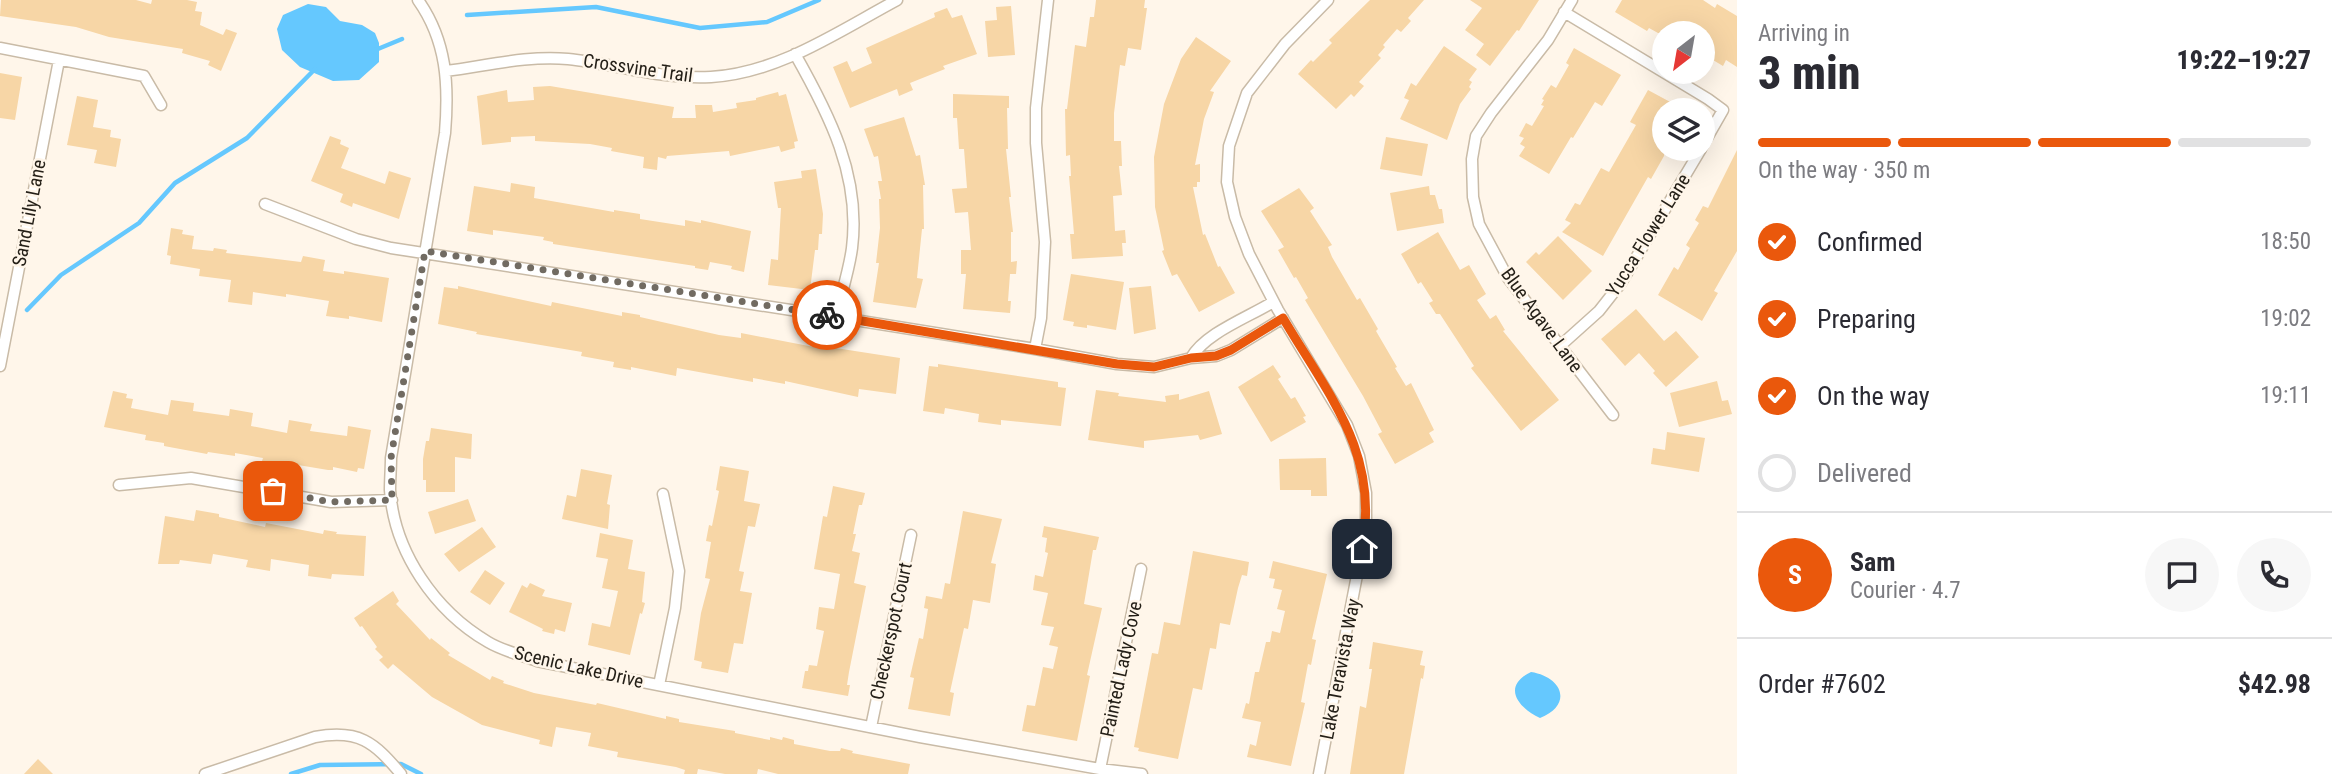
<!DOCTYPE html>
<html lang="en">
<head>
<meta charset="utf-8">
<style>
  :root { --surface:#fff; --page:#f7f7f7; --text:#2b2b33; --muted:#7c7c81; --line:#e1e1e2; --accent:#ea580c }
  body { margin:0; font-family:"Roboto Condensed",sans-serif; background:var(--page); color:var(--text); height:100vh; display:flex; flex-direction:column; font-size:26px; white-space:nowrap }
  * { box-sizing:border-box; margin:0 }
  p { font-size:23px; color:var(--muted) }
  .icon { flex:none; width:38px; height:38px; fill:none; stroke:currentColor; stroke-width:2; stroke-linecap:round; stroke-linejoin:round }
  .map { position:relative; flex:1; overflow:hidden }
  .panel { display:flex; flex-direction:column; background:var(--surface); width:595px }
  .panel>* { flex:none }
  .needle { width:46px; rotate:211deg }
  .buttons { position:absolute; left:1652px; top:21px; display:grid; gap:14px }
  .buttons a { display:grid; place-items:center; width:63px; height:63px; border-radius:50%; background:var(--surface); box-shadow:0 7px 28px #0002; font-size:35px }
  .pin { position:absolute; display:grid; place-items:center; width:60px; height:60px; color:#fff; margin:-30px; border-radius:14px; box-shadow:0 4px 10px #0006 }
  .courier { position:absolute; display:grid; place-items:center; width:70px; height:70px; margin:-35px; border:5px solid #ea580c; border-radius:50%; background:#fff; color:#222; box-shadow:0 2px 9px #0007 }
  .head em { font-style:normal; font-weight:800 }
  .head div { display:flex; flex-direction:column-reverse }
  .head { display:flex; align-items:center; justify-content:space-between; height:119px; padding:0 21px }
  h1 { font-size:46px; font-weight:800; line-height:52px }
  .bar { display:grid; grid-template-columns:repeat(4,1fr); gap:10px 7px; align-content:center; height:84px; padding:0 21px }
  .bar i { height:9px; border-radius:5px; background:var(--line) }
  .bar .active { background:var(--accent) }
  .bar p { grid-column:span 4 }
  .line { display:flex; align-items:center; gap:18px; padding:0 21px; border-top:2px solid var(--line) }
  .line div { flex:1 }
  .round { display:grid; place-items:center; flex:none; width:74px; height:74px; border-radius:37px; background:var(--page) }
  ol { padding:0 21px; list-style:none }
  li { display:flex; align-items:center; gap:21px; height:77px }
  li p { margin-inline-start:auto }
  li .icon { padding:7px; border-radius:50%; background:var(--accent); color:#fff; stroke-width:4 }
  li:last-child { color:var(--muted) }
  li i { width:38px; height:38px; border:4px solid var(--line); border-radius:50% }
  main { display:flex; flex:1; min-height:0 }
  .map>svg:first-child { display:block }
  .water { fill:#65c8fe }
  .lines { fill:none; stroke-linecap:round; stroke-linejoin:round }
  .stream { stroke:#65c8fe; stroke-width:4.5 }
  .building { fill:#f7d6a6 }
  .street-casing { stroke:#c9bba7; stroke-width:13 }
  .street { stroke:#fff; stroke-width:10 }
  .done { stroke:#716b62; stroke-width:7; stroke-dasharray:0 12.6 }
  .route { stroke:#ea580c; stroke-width:9 }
  .labels { text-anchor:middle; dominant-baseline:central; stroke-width:5; stroke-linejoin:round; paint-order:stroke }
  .street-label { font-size:19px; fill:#252018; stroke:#fff6ea }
</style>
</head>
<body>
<main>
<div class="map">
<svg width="1737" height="774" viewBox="0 0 1737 774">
  <rect width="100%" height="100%" fill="#fff6ea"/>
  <path class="water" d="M308 4 326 7 340 21 362 25 375 33 379 43V62L359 80 333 81 300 67 282 50 277 29 283 15Z
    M1531 672C1563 677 1573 705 1540 718 1517 707 1502 686 1531 672Z"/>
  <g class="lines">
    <path class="stream" d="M467 15 596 7 700 28 767 22 819 0
      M373 51 402 39
      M27 310 61 275 139 223 175 183 247 138 315 69
      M291 774 320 765 401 764 421 774"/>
  </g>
  <path class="building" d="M1 0H136L151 4 152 0H187L197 2 195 11 202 12 200 25 223 35 226 29 237 33 221 71 208 65 210 61 182 53 183 49 109 37 76 27 0 16Z
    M1096 0H1145L1144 8H1147L1141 50 1128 48 1125 66 1120 65 1114 113V141H1121L1122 166H1119L1122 195 1113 196 1115 231 1125 230 1126 243H1122L1123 256 1072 259 1070 234H1074L1069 176H1071L1070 155 1066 156 1065 109H1067L1075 45 1086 47 1090 17H1094Z
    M1370 0H1424L1408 18 1411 21 1401 32 1397 29 1383 45 1385 47 1378 55 1381 58 1359 82 1364 86 1354 97 1351 94 1336 109 1298 74 1311 60 1313 62 1332 43 1329 40Z
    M1470 0H1539L1519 31 1517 30 1490 66 1476 55 1484 44 1465 30 1482 8Z
    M1622 0H1703L1715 8 1717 4 1737 16V67L1726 60 1723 66 1703 54V33H1658L1649 28 1647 31 1615 12Z
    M1011 6 1015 55 988 57 985 21 997 20 996 7Z
    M947 8 952 18 962 15 977 54 943 66 945 69 910 83 913 90 899 96 897 89 850 108 833 67 847 61 852 72 872 63 866 48 935 17 934 13Z
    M1196 37 1231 61 1210 91 1214 92 1204 119 1195 165 1200 164V182H1197V187H1193L1203 235 1205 234 1218 267 1220 266 1235 293 1199 312 1177 274 1172 276 1162 251 1164 250 1155 207 1154 157 1164 104 1181 59Z
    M1444 46 1477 69 1469 80 1472 82 1469 87 1471 89 1460 104 1447 140 1400 119 1409 100 1404 98 1411 83 1416 86Z
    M1574 48 1621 75 1602 106 1595 102 1573 138 1571 137 1549 174 1519 156 1525 147 1520 144 1524 138 1519 136 1526 123 1532 126 1544 106 1541 105 1544 100 1542 99 1551 85 1556 88 1569 65 1566 63Z
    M0 73 22 77 15 120 0 118Z
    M550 86 674 107 672 118H696L695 105H712L713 112 737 108 736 103 756 100V98L778 92 779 96 786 94 798 141 794 142 795 148 781 152 779 146 730 156 729 151 667 156 666 159 658 157 657 170 643 168 644 157 611 151 612 148 590 144 535 141V136L511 137V142L482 145 477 96 507 90 508 102 534 100 533 87Z
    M1648 90 1685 110H1664V156L1651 179 1648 177 1603 256 1562 232 1571 223 1565 220 1575 203 1580 205 1601 168 1609 172 1636 125 1630 122Z
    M953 94 1009 96V108H1007L1008 149H1006L1011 197H1009L1013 232H1011V262L1017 261 1016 274H1010L1008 301H1011L1010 313 963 309 966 274H961V250H971L968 212 955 213 952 189 967 188 964 149H959L957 118H953Z
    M77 96 98 100 93 127 111 130 110 137 121 139 116 167 94 163 97 150 67 145Z
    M904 117 916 156 920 155 925 185H923L924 229H922L917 278 923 279 916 308 873 302 879 263H876L880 228 879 199H881L878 181H882L878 156 874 157 864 129Z
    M330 136 341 140 340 144 349 148 341 168 385 184 389 171 411 178 399 219 353 203 352 207 340 202 343 194 311 181Z
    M1386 137 1428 144 1422 176 1380 169Z
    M1737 150V251L1714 291 1718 293 1702 321 1658 295 1674 267 1678 270 1690 248 1686 245 1699 223 1695 220 1703 206 1708 208Z
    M816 169 823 214 822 234H819L818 250H815L810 290 768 285 771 259 778 260 781 208H778L774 182 802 178 801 171Z
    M511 183 535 187 534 198 614 212V210L640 214V219L685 226V220L701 223V220L751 231 744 272 731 269 732 266 710 262 708 270 695 268V266L553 244V242L543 240 544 237 493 230V235L467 231 474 186 510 192Z
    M1429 186 1430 195H1435L1439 209H1442L1444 223 1397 231 1390 193Z
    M1299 188 1314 208 1310 211 1332 245 1328 247 1332 257 1357 300 1360 298 1378 329 1376 331 1397 367 1395 368 1406 386 1411 383 1434 430 1429 433 1434 442 1395 464 1378 434 1382 432 1363 396 1305 300 1308 298 1296 277 1294 278 1278 250 1284 247 1261 211Z
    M171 228 183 230 182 234 194 236 192 249 213 251 214 248 227 250 226 253 301 262 303 256 325 260 323 271 344 274V271L389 278 382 322 349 316V319L326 316 329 301 286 294V297L253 292 252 305 228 302 231 280 199 276 200 269 170 264 171 256 167 255Z
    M1438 232 1460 270 1469 265 1486 294 1477 300 1490 319 1496 315 1505 330 1503 331 1559 400 1521 431 1471 368 1474 366 1440 314H1436L1429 303 1433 301 1421 282 1418 284 1401 254Z
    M1558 236 1592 271 1563 300 1526 262 1536 252 1539 255Z
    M1071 274 1124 282 1116 330 1087 325V328L1073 326 1074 322 1063 320Z
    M458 286 551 306 552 302 622 316V312L640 315V317L719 335 741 338V333L814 347 815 341 829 344V347L900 358 896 394 859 389 858 397 785 381V384L753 378V382L677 368 676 376 631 367V370L613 367 614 362 581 356 582 352 476 334 477 332 438 324 444 287 458 289Z
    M1151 286 1156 329 1134 334 1129 288Z
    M1636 309 1664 341 1676 331 1699 357 1666 387 1653 373 1655 371 1639 353 1625 366 1601 339Z
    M938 364 1058 382V387L1066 388 1061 426 1001 420V425L978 422 979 414 945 408 944 414 923 411 929 366 938 367Z
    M1273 365 1281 377 1278 379 1291 399 1295 397 1306 416 1303 417 1306 422 1271 442 1238 387Z
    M1717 381 1722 401 1728 400 1732 414 1679 427 1670 393Z
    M1096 390 1119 393 1118 396 1166 402 1165 396 1179 394V400L1209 391 1222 434 1200 440 1198 435 1144 441V448L1088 440Z
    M113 391 127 394 126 398 133 399 131 408 168 415 171 400 194 403 193 411 229 416 230 409 253 413 251 426 287 433 289 420 312 424 310 431 347 436 348 426 371 430 364 469 358 468 357 472 333 467V470H328L274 461V463L262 461 263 458 235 453V456L208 452 207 454 164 446V443L145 440 146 435 104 427Z
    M431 428 472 434 471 459 455 457V492H426V480H423V459L426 441H429Z
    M1667 432 1705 438 1699 472 1651 464 1653 448 1665 450Z
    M1326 458 1327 496H1311V490H1280L1279 459Z
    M720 466 749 471 744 501 760 504 755 527 748 526 739 571 744 572 740 591 752 593 743 644 734 643 728 673 701 668 702 662 694 660 701 613 710 579 705 578 711 542 706 541 709 525 712 526 719 491 716 490Z
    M581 469 612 475 607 504 610 505 608 529 562 519 567 495 576 497Z
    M833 486 865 493 862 505H859L853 534H856L852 551 860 553 854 583 866 586 849 672 847 685H850L848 696 802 688 805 671H808L809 665 817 666 824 631 816 629 819 607 834 609 840 574 814 569 823 516 827 517Z
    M468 499 476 521 435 534 428 512Z
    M196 510 219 514V517L265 527 266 523 323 534 324 530 337 532 336 534 366 536 364 576 332 574 331 579 308 576 309 565 271 559 270 571 246 567 248 560 213 554 211 564 180 560 179 564H158L165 516 194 521Z
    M963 511 1002 519 991 563 996 564 990 603 973 600 968 629 964 628 950 692 954 693 950 716 908 709 914 678 910 677 919 638 923 639 928 609 924 608 926 596 942 599 945 583 950 584Z
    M1044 526 1099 537 1096 550H1093L1084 604 1102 608 1087 675 1090 676 1077 741 1022 731 1027 705 1035 706 1043 667 1053 669 1058 647 1049 645 1054 627 1041 625 1048 593 1033 590 1035 575 1043 577 1048 553 1045 552 1047 538 1042 537Z
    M482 527 496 547 459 572 444 554Z
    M600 533 633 540 628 569 645 572 642 602 645 603 642 614 640 613 630 655 588 645 592 623 610 627 618 591 602 588 608 559 596 557Z
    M1193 551 1249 562 1247 576 1242 575 1238 588 1230 625 1220 623 1216 649 1210 648 1202 690 1193 688 1178 759 1138 751 1139 748 1134 747 1152 653 1158 654 1164 622 1180 625Z
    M1273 561 1327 574 1312 639 1316 640 1311 665 1308 664 1301 702 1305 703 1291 766 1247 757 1250 744 1256 746 1261 722 1242 718 1246 703 1249 704 1255 672H1259L1266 642H1270L1272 631 1280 633 1285 611 1277 609 1282 590 1273 588 1275 579 1269 578Z
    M485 570 505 583 490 605 470 592Z
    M530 583 545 590 542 596 572 603 565 632 555 629 554 634 542 631 543 629 509 612 522 585 527 588Z
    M393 591 399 601 396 604 430 640 431 638 450 653 448 655 490 680 492 676 504 681 503 683 534 693 596 705 597 703 666 719V716L679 719V722L735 731V733L770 740V737L782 740 783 737 794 740V744L830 751H840L841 748 853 751 852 753 910 764 908 774H778L758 769 757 774H725L698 769 697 774H684L685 770 676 767 617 757 618 752 588 746 591 733 556 727 552 747 539 744 540 740 482 725 432 697 393 664 388 669 379 660 383 657 375 649 377 647 362 626 360 627 354 618Z
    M1373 642 1423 651 1420 665 1425 666 1423 679 1421 678 1404 774H1350L1360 706 1366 708 1372 669H1369Z
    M38 759 53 774H24Z"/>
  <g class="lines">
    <defs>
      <path id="street" d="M418 0C447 41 449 85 445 133L391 458C391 468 390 479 390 490 394 552 435 611 488 642 503 651 521 655 537 661L920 737 1100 769 1142 774
        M1572 0 1548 40 1491 113 1476 136 1472 159 1473 197 1479 224 1508 278 1613 415
        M1564 12 1708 99 1723 110 1703 145
        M0 48 144 76 161 105
        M795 54C829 114 861 176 852 248 849 271 841 294 836 317
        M446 71C486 66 528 55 568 59 616 64 663 80 711 77 779 73 839 31 897 0
        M265 204 356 239 391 248 836 317 1035 349 1117 364 1154 367 1191 358 1216 356 1231 350 1283 318
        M1560 346 1599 311 1621 283 1701 149
        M1035 349 1041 318 1045 242 1036 143V108L1048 0
        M1191 358C1205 333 1249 317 1273 302
        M0 366 59 60
        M119 485 191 478 331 502 392 500
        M659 685 675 608 679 571 663 494
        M871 727 911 535
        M1100 769 1141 569
        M205 774 315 737C359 729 374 742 401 774
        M1319 774 1366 528V493L1359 456 1347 425 1278 310 1249 254 1235 217 1227 182 1229 146 1247 93 1285 44 1328 0"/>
    </defs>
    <use href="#street" class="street-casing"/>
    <use href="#street" class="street"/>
  </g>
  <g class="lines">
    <path class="done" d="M273 491 331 502 392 500 391 458 425 251 827 315"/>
    <path class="route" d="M827 315 1117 364 1154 367 1191 358 1216 356 1231 350 1283 318C1329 396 1380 453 1362 549"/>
  </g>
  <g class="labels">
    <g class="street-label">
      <text transform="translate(638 68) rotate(8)">Crossvine Trail</text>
      <text transform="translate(29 213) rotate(-79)">Sand Lily Lane</text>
      <text transform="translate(1648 235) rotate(-58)">Yucca Flower Lane</text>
      <text transform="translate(1542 320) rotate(54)">Blue Agave Lane</text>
      <text transform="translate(891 631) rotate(-78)">Checkerspot Court</text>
      <text transform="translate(579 667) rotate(13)">Scenic Lake Drive</text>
      <text transform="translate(1121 669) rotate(-78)">Painted Lady Cove</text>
      <text transform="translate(1340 669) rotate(-79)">Lake Teravista Way</text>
    </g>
  </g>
</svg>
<div class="buttons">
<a><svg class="needle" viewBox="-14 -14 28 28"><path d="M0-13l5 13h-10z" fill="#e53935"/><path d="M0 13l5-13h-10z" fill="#7c7c81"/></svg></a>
<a><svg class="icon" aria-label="layers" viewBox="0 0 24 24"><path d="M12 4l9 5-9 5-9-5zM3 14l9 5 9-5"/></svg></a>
</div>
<div class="pin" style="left:273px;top:491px;background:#ea580c"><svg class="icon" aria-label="bag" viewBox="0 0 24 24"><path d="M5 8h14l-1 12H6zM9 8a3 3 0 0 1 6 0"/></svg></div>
<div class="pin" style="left:1362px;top:549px;background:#1f2937"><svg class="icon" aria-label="home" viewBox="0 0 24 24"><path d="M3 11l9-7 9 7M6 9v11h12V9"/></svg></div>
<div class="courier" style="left:827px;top:315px"><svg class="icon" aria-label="bike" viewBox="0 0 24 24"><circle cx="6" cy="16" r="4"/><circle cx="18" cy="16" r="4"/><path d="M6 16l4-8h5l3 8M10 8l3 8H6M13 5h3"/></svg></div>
</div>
<section class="panel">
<div class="head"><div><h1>3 min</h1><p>Arriving in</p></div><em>19:22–19:27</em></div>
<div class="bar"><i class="active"></i><i class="active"></i><i class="active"></i><i></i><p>On the way · 350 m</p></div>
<ol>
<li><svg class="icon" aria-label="check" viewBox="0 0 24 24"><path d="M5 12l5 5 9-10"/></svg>Confirmed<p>18:50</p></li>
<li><svg class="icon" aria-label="check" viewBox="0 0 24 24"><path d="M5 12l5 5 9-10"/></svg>Preparing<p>19:02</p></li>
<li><svg class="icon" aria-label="check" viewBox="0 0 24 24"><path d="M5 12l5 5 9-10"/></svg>On the way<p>19:11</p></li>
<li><i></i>Delivered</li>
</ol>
<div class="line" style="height:126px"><b class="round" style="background:var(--accent);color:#fff">S</b><div><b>Sam</b><p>Courier · 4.7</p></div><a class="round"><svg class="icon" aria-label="chat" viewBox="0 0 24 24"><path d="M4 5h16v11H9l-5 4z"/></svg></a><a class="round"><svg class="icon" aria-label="phone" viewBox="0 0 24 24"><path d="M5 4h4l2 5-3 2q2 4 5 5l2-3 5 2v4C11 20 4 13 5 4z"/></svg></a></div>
<div class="line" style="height:91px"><div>Order #7602</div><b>$42.98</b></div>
</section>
</main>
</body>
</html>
